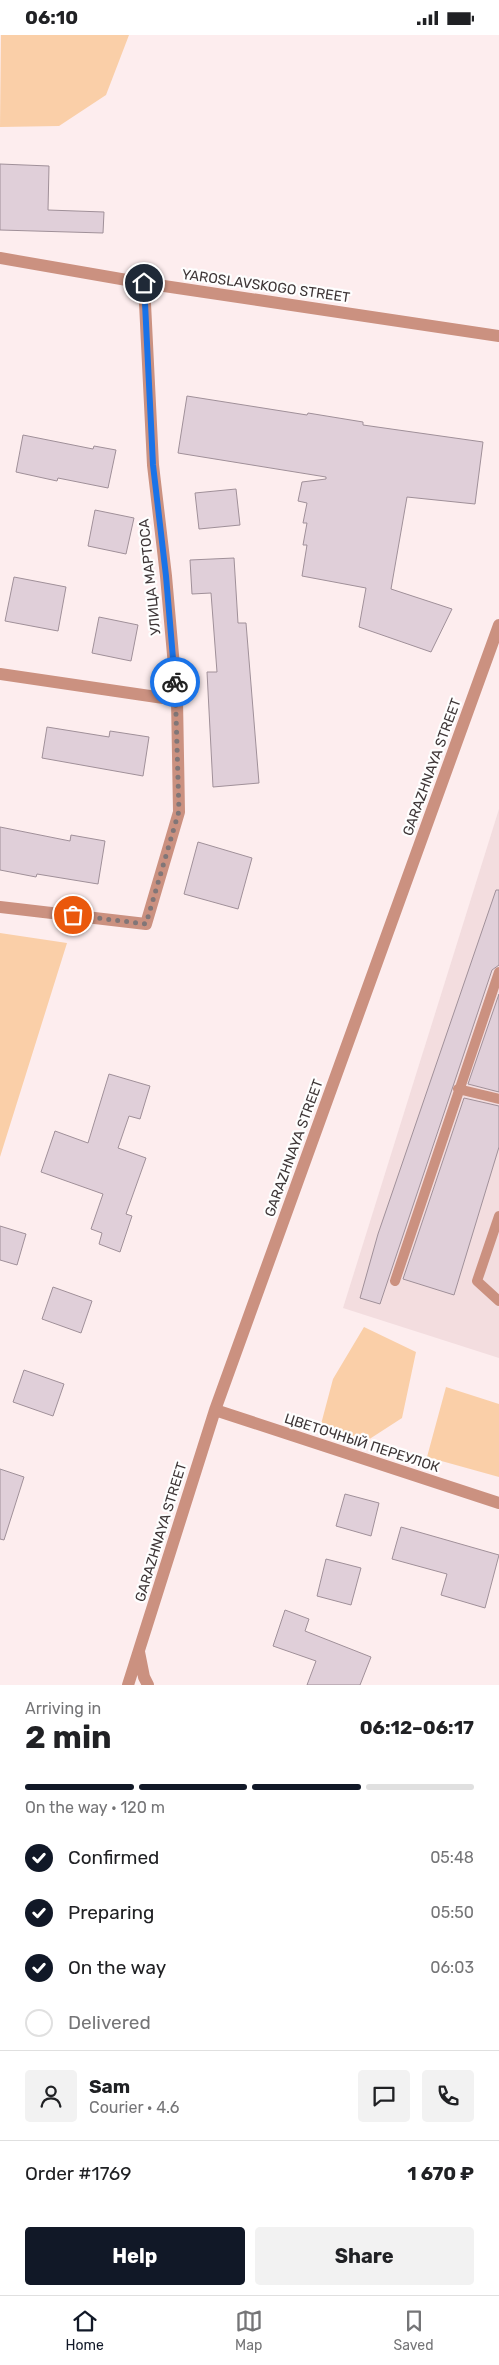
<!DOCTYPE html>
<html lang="en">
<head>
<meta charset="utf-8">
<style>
  :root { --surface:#fff; --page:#f2f2f2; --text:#202124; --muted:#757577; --line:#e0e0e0; --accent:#111827 }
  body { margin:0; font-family:Rubik,sans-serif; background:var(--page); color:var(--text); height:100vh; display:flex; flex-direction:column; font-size:19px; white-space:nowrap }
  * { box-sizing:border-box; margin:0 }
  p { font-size:16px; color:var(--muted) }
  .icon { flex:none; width:28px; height:28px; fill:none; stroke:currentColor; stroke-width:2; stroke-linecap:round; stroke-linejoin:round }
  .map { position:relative; height:1650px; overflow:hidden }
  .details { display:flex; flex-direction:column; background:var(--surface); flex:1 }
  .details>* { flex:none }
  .pin { position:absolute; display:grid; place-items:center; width:42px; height:42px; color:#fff; margin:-21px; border:2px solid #fff; border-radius:50%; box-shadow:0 1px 5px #0007 }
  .courier { position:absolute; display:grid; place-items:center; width:50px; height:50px; margin:-25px; border:4px solid #1a73e8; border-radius:50%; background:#fff; color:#222; box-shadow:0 1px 6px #0007 }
  .headline em { font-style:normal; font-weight:700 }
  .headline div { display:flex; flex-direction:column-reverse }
  .headline { display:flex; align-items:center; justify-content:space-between; height:85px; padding:0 25px }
  h1 { font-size:32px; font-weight:700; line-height:38px }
  .bar { display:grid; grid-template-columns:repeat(4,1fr); gap:8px 5px; align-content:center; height:60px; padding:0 25px }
  .bar i { height:6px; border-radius:4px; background:var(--line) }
  .bar .active { background:var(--accent) }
  .bar p { grid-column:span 4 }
  .line { display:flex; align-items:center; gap:12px; padding:0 25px; border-top:1px solid var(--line) }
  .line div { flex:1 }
  .round { display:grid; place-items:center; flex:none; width:52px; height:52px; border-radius:5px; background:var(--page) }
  ol { padding:0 25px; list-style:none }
  li { display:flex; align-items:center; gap:15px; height:55px }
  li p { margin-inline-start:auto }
  li .icon { padding:5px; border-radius:50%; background:var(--accent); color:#fff; stroke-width:4 }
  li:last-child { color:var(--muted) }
  li i { width:28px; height:28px; border:2px solid var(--line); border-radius:50% }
  .button { display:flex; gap:10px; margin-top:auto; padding:10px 25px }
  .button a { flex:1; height:58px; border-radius:5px; background:var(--accent); color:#fff; font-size:20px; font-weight:700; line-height:58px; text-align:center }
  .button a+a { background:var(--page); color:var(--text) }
  .status { display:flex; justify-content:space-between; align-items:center; height:35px; padding:0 25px; background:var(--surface); direction:ltr }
  .status svg { height:14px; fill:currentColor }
  .tabs { display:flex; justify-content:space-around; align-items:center; height:70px; border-top:1px solid var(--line); background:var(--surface); font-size:14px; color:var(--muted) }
  .tabs a { display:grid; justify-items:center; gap:2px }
  .tabs .active { color:var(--accent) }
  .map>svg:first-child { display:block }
  .built { fill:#f3dddf }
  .green { fill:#facfa8 }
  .building { fill:#e0cfd9; stroke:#a09099 }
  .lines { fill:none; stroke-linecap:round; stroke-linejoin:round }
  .service { stroke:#cb9180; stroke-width:10 }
  .minor { stroke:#cb9180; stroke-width:12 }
  .tertiary { stroke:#cb9180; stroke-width:12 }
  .done { stroke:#817677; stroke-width:5; stroke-dasharray:0 9 }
  .route { stroke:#1a73e8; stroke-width:6 }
  .labels { text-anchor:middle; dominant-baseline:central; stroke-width:4.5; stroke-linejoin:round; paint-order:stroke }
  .street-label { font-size:14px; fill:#3e3637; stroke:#fefefe }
</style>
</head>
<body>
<div class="status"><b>06:10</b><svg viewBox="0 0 49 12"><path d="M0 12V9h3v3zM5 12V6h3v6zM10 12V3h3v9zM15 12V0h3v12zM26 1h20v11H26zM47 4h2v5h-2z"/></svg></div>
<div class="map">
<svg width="499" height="1650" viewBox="0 0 499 1650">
  <rect width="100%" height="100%" fill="#fdedee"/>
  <path class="built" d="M499 774V1323L343 1273Z"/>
  <path class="green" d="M1 0H129L106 60 59 91 0 92Z
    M0 898 67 908 0 1122Z
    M364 1292 416 1317 402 1383 368 1405 320 1393 333 1344Z
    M446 1352 499 1369V1442L427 1422Z"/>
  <path class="building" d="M0 129 49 131 48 175 104 177 103 198 0 195Z
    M187 361 307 380 308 378 363 387V390L483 407 475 469 407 462 391 554 452 574 431 617 359 592 366 553 302 541 307 510H303L307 488H303L307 468 298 466 302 447 326 444V442L178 418Z
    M23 400 93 414 94 411 116 415 108 453 58 443 57 446 16 437Z
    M236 454 240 490 199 494 195 458Z
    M95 475 134 483 126 519 88 511Z
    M234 523 238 588H246L259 748 213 752 207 637H217L211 558 192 559 190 525Z
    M14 542 66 552 58 596 5 586Z
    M99 582 138 590 131 626 92 618Z
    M47 692 109 702 110 696 149 702 143 741 42 723Z
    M0 792 70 806 71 800 105 806 98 849 37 839 36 842 0 835Z
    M198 807 252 823 238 874 184 859Z
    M496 855H499V930L492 935 380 1269 360 1263 378 1199Z
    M499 959V1057L468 1049Z
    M109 1039 150 1051 140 1084 129 1081 118 1113 146 1123 126 1179 132 1181 120 1217 99 1209 102 1198 91 1194 103 1159 41 1137 55 1096 88 1108Z
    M464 1063 499 1071V1112L454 1260 403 1244Z
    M0 1191 26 1199 17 1230 0 1225Z
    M53 1252 92 1266 81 1298 42 1284Z
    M24 1335 64 1349 53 1381 13 1367Z
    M0 1434 24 1442 4 1505 0 1504Z
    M345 1459 379 1468 371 1501 336 1491Z
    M401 1492 499 1520 485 1573 441 1560 447 1539 392 1524Z
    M326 1524 361 1533 351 1570 317 1561Z
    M285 1575 309 1584 305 1596 371 1622 360 1650H307L316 1626 273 1611Z"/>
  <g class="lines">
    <path class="service" d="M458 1054 499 1064
      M499 1181 477 1246 499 1266
      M395 1246 499 937"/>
    <path class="minor" d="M0 639 177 665
      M0 872 146 889 179 777 177 665 166 541 153 430 144 248
      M215 1375 499 1468
      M139 1617 144 1642 148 1650
      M128 1650 215 1375 499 590"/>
    <path class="tertiary" d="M0 223 144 248 499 301"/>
  </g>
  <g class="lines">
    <path class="done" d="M73 880 146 889 179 776 175 647"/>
    <path class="route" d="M144 248 153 430 166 541 175 647"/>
  </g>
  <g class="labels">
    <g class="street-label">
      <text transform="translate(266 251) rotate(8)">YAROSLAVSKOGO STREET</text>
      <text transform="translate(150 542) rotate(-96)">УЛИЦА МАРТОСА</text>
      <text transform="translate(432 732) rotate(-70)">GARAZHNAYA STREET</text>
      <text transform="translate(294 1113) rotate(-70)">GARAZHNAYA STREET</text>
      <text transform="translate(362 1408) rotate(18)">ЦВЕТОЧНЫЙ ПЕРЕУЛОК</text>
      <text transform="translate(161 1497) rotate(-73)">GARAZHNAYA STREET</text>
    </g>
  </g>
</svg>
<div class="pin" style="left:73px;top:880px;background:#ea580c"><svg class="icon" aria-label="bag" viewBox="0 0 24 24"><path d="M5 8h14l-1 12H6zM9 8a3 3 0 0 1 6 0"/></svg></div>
<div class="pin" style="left:144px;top:248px;background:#1f2937"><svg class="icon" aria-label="home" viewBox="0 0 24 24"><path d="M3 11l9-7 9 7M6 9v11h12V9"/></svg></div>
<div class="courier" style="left:175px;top:647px"><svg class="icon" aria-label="bike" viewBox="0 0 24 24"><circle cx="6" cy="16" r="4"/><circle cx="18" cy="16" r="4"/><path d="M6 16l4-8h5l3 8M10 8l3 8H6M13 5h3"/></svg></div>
</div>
<section class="details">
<div class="headline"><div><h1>2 min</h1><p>Arriving in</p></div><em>06:12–06:17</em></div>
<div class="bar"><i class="active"></i><i class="active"></i><i class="active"></i><i></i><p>On the way · 120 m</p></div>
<ol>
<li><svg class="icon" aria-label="check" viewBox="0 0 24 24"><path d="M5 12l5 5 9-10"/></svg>Confirmed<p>05:48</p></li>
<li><svg class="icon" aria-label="check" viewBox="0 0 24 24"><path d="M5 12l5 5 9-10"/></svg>Preparing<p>05:50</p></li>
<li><svg class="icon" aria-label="check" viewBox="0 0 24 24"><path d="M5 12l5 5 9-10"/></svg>On the way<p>06:03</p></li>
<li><i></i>Delivered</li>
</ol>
<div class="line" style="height:90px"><a class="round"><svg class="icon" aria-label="person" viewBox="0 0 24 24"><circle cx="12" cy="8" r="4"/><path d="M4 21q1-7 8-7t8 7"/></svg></a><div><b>Sam</b><p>Courier · 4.6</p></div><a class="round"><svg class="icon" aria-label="chat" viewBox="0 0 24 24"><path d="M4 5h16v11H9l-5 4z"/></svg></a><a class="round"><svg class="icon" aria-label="phone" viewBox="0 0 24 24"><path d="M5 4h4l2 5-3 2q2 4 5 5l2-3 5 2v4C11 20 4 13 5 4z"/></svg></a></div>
<div class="line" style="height:65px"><div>Order #1769</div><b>1 670 ₽</b></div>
<div class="button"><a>Help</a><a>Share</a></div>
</section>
<nav class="tabs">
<a class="active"><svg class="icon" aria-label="home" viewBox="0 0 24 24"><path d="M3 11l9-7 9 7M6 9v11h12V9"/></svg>Home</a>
<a><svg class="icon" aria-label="map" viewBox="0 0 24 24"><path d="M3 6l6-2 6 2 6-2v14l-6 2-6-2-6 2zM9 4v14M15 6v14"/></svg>Map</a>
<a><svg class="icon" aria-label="saved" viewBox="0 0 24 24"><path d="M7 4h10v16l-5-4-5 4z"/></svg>Saved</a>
</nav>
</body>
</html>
